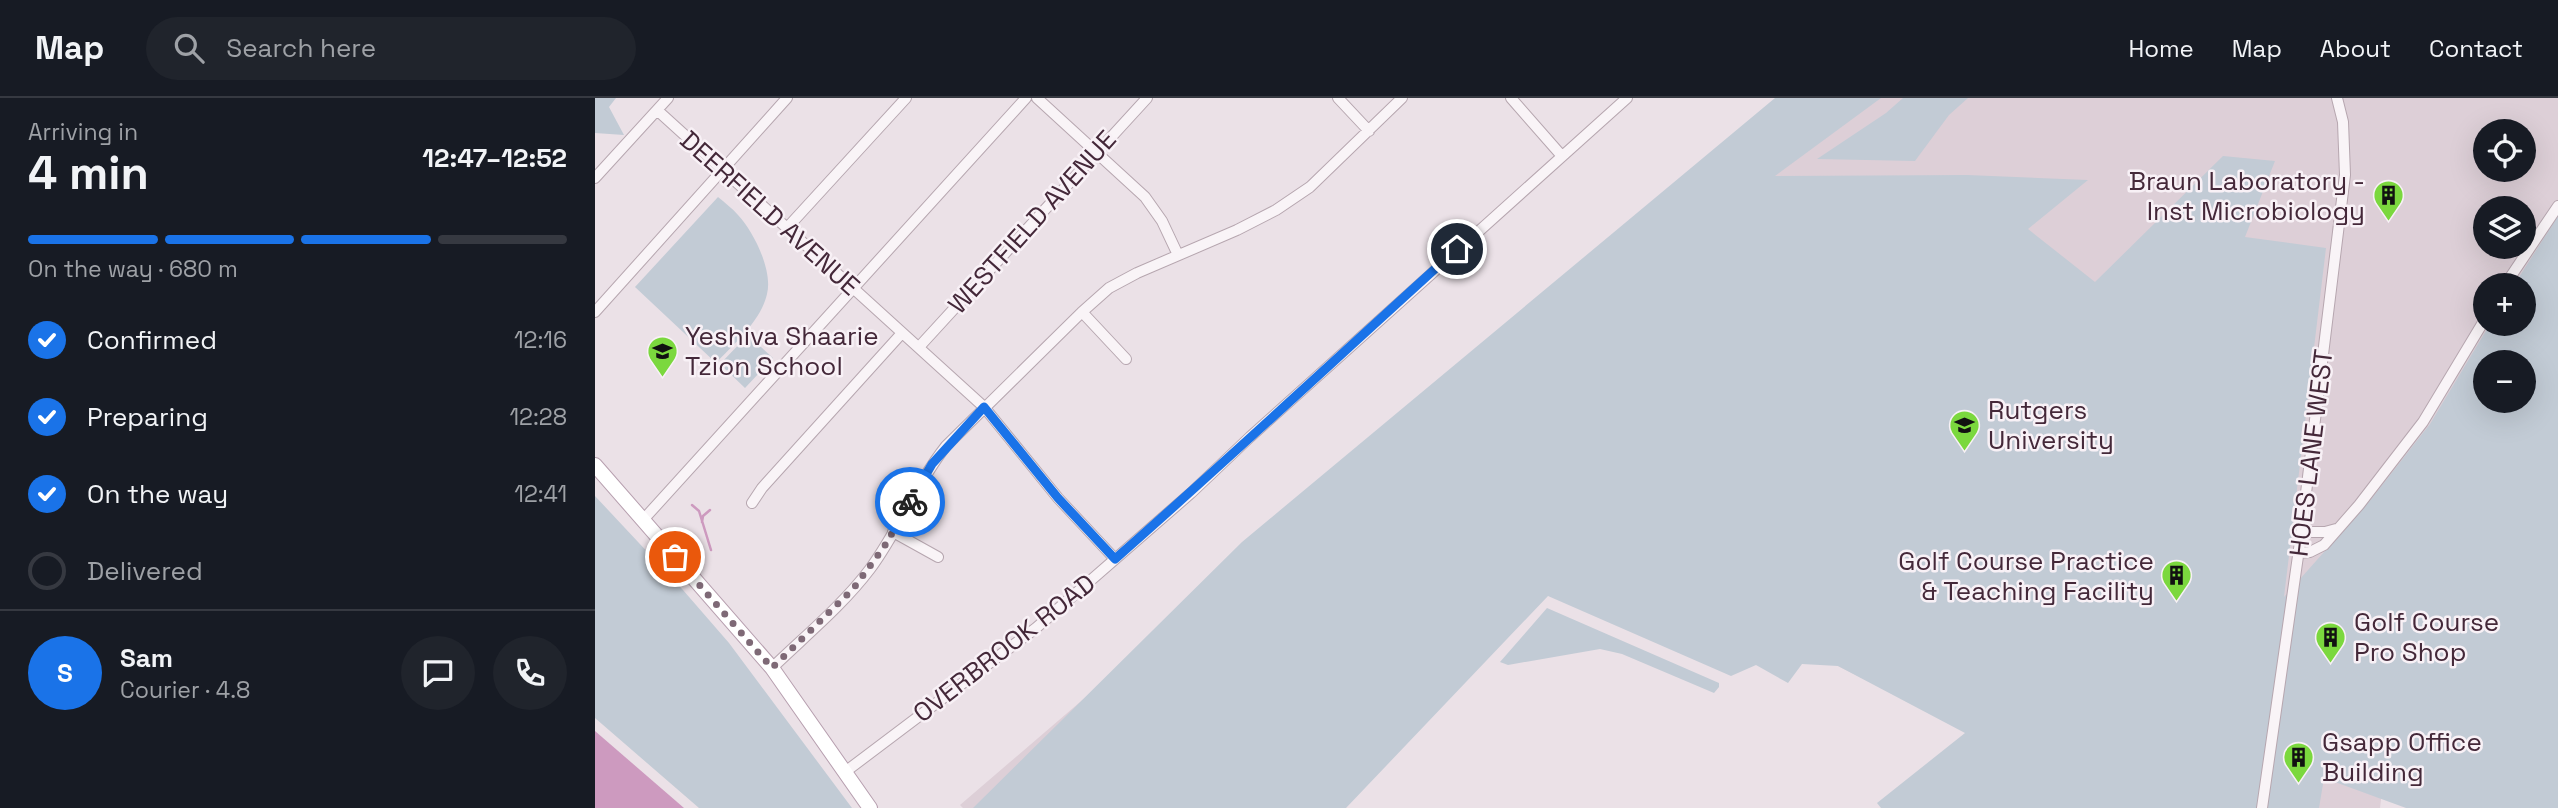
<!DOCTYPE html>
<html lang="en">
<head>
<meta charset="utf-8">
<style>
  :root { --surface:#171b24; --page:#20242c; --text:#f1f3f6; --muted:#9ea1a6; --line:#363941; --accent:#1a73e8 }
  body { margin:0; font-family:"Space Grotesk",sans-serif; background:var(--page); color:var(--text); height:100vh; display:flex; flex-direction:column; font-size:26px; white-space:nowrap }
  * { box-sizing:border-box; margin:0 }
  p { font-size:23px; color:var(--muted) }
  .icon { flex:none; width:38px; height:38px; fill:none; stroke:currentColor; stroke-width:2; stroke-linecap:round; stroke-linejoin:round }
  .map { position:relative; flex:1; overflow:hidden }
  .drawer { display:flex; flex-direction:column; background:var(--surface); width:595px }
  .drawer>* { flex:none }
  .tools { position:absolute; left:1878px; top:21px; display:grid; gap:14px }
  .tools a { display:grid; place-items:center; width:63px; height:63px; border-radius:50%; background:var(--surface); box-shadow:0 7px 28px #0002; font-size:35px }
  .pin { position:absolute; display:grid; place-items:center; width:60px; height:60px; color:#fff; margin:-30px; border:4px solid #fff; border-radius:50%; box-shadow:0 2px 7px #0007 }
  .courier { position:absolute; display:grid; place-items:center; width:70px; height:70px; margin:-35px; border:5px solid #1a73e8; border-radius:50%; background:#fff; color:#222; box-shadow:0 2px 9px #0007 }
  .overview em { font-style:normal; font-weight:800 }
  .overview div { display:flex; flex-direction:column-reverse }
  .overview { display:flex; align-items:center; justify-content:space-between; height:119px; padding:0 28px }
  h1 { font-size:46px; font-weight:800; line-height:52px }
  .bar { display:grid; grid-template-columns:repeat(4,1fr); gap:10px 7px; align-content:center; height:84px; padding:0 28px }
  .bar i { height:9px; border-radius:5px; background:var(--line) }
  .bar .on { background:var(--accent) }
  .bar p { grid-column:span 4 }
  .line { display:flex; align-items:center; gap:18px; padding:0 28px; border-top:2px solid var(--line) }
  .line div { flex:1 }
  .round { display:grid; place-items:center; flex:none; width:74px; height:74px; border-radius:37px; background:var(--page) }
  ol { padding:0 28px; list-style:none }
  li { display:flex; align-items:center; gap:21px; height:77px }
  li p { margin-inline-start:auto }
  li .icon { padding:7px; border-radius:50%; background:var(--accent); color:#fff; stroke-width:4 }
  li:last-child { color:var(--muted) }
  li i { width:38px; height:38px; border:4px solid var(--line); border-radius:50% }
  header { display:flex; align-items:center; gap:42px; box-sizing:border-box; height:98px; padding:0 35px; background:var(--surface); border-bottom:2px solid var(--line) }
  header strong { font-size:33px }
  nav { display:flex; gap:38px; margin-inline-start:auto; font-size:24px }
  .search { width:490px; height:63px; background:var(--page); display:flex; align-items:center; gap:18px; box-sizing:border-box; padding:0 24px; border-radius:38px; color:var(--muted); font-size:26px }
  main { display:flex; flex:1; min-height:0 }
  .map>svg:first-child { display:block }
  .built { fill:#ddcfd7; fill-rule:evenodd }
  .green { fill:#c2cbd5; fill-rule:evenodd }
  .water { fill:#cd9abf }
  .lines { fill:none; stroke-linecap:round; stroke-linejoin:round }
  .stream { stroke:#cd9abf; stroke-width:2.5 }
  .minor-casing { stroke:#b6a6af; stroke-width:12 }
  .major-casing { stroke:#b79faf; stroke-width:16 }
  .minor { stroke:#f9f4f7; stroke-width:10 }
  .major { stroke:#fff; stroke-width:14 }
  .done { stroke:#7e6976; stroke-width:7; stroke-dasharray:0 12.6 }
  .route { stroke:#1a73e8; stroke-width:9 }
  .labels { text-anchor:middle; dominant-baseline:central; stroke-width:5; stroke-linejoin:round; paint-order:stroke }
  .poi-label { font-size:26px; fill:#442839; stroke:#f8f1f6; text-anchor:start }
  .street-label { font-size:26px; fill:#442839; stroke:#f8f1f6 }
</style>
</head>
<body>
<header>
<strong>Map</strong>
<div class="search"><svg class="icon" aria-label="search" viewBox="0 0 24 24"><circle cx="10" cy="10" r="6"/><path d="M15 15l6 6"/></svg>Search here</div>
<nav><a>Home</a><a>Map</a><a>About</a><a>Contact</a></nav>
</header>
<main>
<section class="drawer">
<div class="overview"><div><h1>4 min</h1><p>Arriving in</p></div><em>12:47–12:52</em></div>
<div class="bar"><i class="on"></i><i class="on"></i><i class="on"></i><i></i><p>On the way · 680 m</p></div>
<ol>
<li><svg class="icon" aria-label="check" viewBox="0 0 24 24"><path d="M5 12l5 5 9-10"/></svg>Confirmed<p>12:16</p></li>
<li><svg class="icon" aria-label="check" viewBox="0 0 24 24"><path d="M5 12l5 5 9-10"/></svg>Preparing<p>12:28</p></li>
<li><svg class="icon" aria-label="check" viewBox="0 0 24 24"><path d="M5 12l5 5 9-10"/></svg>On the way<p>12:41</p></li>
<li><i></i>Delivered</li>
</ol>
<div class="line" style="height:126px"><b class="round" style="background:var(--accent);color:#fff">S</b><div><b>Sam</b><p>Courier · 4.8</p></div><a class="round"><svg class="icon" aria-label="chat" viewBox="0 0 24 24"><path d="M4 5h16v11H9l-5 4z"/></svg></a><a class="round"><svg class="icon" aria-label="phone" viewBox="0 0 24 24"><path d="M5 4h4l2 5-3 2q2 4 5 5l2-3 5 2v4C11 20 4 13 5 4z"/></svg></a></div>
</section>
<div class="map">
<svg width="1963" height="710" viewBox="0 0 1963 710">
  <rect width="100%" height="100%" fill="#ebe1e7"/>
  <path class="built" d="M1188 0H1963V710L1787 693 1785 710H1392L1402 647 915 405 606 710H368L365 707ZM1890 33H1928V72H1890ZM1890 110H1928V149H1890ZM1890 187H1928V226H1890ZM1890 264H1928V303H1890Z"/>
  <path class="green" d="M0 0H21L14 9 29 37 0 35Z
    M1180 0H1286L1180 78 1372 77 1493 82 1433 131 1500 184 1628 58 1680 63 1650 139 1731 150 1689 499 1777 400 1835 326 1895 226H1928V187H1919L1963 118V710H1811L1729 680 1724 710H1286L1282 705 1370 635 1243 568 1207 566 1193 585 1161 567 1136 578 953 498 751 710H378L647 444ZM1890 264H1928V303H1890Z
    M1308 0H1373L1354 17 1320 63 1222 61 1291 15Z
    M123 99C130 105 137 110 143 117 159 134 178 173 172 196 166 223 139 246 121 265L40 189Z
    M153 237 178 260 150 290 125 266Z
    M0 398 88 492 134 545 257 710H104L0 620Z
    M952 510 1124 585V589L1119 595 1027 556 1005 551 913 567 905 564Z"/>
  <path class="water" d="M0 633 89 710H0Z"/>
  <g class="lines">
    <path class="stream" d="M97 407 104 413 116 452
      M107 424 108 418 115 412"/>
    <defs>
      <path id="minor" d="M442 0 550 99 567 123 583 157
        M743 0 774 33
        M916 0 966 57
        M62 12 389 309 463 400 520 461
        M0 80 73 0
        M192 130 311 0
        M1910 187 1963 108
        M0 214 192 0
        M487 214 531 261
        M324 249 552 0
        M157 405 167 390 307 235
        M48 422 431 0
        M298 434 343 459
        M1706 434H1730L1741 431
        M1703 455 1715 454 1729 447 1764 407 1828 324 1890 221
        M177 570C210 538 247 508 275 471 304 432 321 386 351 348L487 214 514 190 542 175 642 132 681 112 715 89 807 0
        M250 674 441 530 596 395 655 339 1032 0
        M1667 710 1705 444 1750 77 1748 24 1742 0"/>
      <path id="major" d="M0 367 177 570 275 710"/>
    </defs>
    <use href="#minor" class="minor-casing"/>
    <use href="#major" class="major-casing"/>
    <use href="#minor" class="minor"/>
    <use href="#major" class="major"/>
  </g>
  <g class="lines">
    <path class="done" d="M80 459 177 570 258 491 289 449 315 404"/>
    <path class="route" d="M315 404 337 366 389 309 463 400 520 461C636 359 748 254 862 151"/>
  </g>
  <defs>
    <symbol id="building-pin" viewBox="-11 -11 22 30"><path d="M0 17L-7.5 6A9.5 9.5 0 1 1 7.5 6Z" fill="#7bd83e" stroke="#f8f1f6"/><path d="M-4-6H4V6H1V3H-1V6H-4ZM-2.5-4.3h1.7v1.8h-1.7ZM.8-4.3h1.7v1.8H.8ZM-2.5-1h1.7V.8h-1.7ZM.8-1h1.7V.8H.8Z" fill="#111"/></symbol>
    <symbol id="school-pin" viewBox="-11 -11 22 30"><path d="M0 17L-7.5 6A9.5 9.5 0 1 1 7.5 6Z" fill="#7bd83e" stroke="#f8f1f6"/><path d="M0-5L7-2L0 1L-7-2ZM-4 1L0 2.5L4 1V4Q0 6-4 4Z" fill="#111"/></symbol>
    <symbol id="university-pin" viewBox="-11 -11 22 30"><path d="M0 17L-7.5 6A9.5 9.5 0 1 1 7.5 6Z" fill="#7bd83e" stroke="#f8f1f6"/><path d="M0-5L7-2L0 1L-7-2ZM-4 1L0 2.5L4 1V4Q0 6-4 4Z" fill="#111"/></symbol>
  </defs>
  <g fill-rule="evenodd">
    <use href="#building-pin" x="1776" y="80" width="35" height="47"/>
    <use href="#school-pin" x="50" y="236" width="35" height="47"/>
    <use href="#university-pin" x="1352" y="310" width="35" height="47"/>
    <use href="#building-pin" x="1564" y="460" width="35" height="47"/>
    <use href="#building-pin" x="1718" y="522" width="35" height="47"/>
    <use href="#building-pin" x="1686" y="642" width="35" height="47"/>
  </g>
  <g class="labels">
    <g class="poi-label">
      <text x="1770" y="83" text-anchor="end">Braun Laboratory -<tspan x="1770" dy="30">Inst Microbiology</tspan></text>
      <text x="90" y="238">Yeshiva Shaarie<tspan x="90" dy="30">Tzion School</tspan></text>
      <text x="1393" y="312">Rutgers<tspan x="1393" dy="30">University</tspan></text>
      <text x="1559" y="463" text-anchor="end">Golf Course Practice<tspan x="1559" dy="30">&amp; Teaching Facility</tspan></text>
      <text x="1759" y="524">Golf Course<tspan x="1759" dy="30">Pro Shop</tspan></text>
      <text x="1727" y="644">Gsapp Office<tspan x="1727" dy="30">Building</tspan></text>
    </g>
    <g class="street-label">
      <text transform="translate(175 115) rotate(42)">DEERFIELD AVENUE</text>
      <text transform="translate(437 124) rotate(-48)">WESTFIELD AVENUE</text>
      <text transform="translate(1716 355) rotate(-83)">HOES LANE WEST</text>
      <text transform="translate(409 550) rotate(-38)">OVERBROOK ROAD</text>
    </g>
  </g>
</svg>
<div class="tools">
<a><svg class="icon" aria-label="locate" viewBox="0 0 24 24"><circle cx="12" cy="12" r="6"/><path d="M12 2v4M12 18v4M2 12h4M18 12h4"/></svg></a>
<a><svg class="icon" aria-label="layers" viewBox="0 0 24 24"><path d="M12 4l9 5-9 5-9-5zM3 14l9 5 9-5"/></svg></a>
<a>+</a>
<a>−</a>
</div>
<div class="pin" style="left:80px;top:459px;background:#ea580c"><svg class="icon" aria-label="bag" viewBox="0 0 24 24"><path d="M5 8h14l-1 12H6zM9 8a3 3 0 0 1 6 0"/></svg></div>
<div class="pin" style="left:862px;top:151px;background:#1f2937"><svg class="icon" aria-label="home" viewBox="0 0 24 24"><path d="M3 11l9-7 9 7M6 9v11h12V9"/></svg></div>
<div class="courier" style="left:315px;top:404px"><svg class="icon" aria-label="bike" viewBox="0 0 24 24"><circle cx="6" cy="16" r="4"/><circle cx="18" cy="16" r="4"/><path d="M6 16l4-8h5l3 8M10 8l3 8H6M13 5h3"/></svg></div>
</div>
</main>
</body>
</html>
